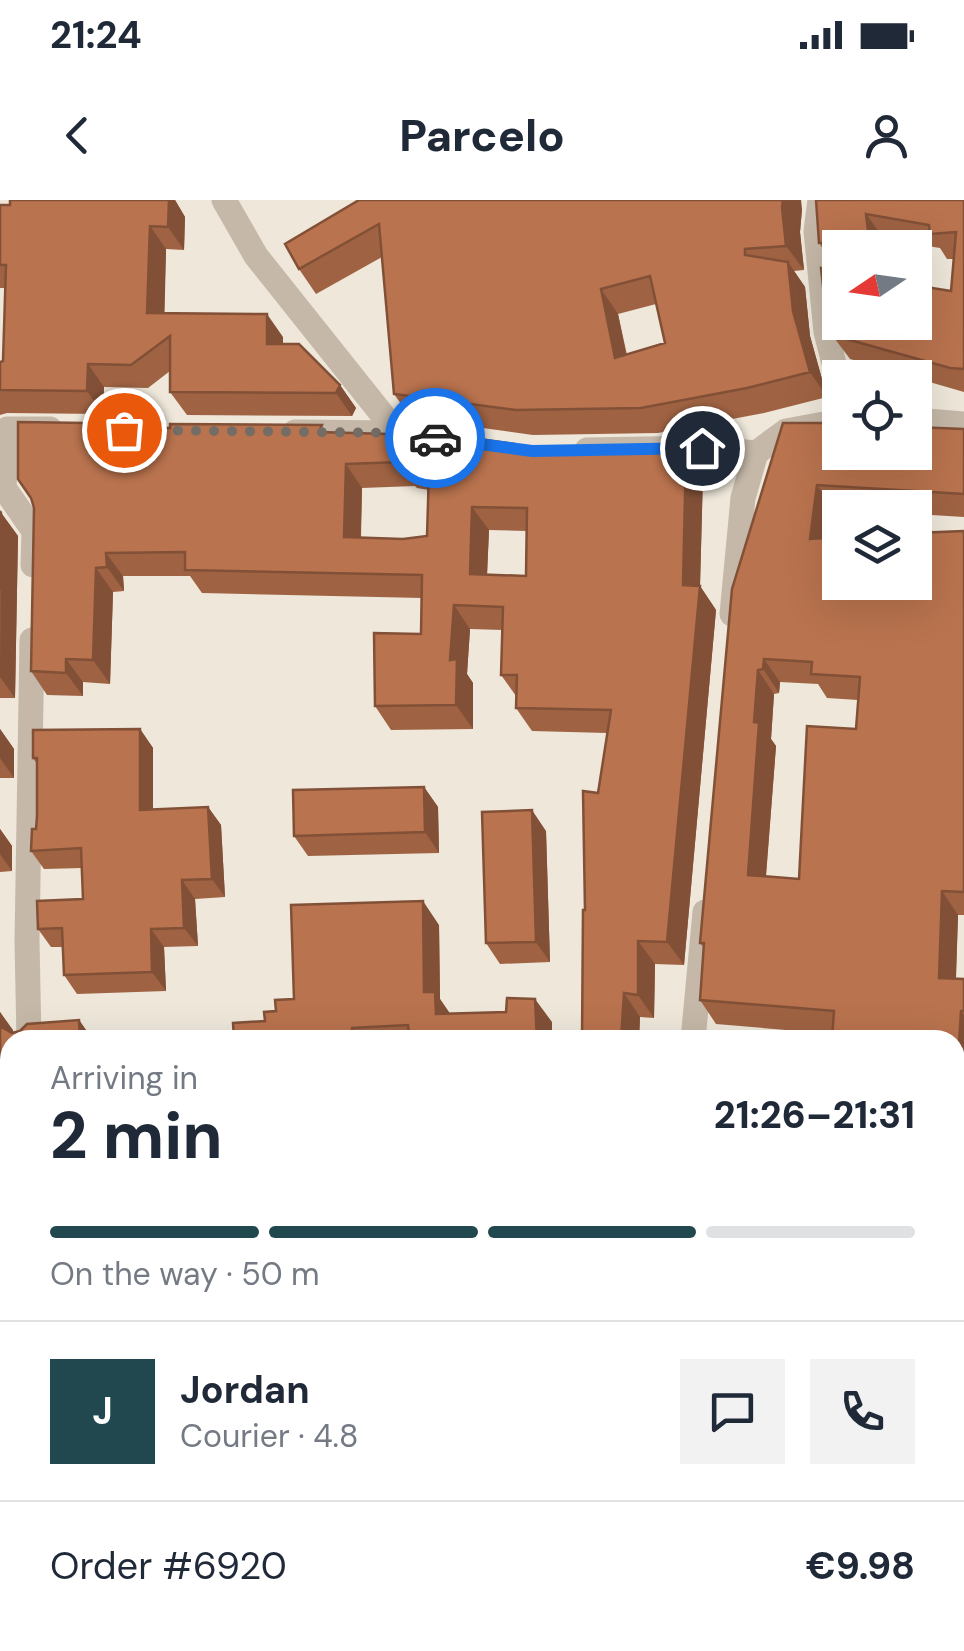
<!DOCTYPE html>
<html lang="en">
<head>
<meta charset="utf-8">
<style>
  :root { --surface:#fff; --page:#f2f2f3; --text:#1f2937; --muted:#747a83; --line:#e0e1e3; --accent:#21474f }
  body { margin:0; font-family:"DM Sans",sans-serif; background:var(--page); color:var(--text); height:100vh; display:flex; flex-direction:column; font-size:38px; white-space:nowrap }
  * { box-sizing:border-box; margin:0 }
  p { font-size:32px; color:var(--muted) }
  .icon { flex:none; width:55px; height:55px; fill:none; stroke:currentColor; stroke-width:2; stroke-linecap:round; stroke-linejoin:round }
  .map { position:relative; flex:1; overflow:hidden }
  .details { position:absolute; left:0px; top:830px; width:965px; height:622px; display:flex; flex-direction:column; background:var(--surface); border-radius:30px 30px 0 0; box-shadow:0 10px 40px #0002 }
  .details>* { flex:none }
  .needle { width:65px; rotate:257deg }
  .fabs { position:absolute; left:822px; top:30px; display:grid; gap:20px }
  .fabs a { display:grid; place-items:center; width:110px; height:110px; border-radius:0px; background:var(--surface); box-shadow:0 10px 40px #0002; font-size:50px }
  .pin { position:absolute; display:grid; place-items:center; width:85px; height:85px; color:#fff; margin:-42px; border:5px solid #fff; border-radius:50%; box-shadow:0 2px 10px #0007 }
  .courier { position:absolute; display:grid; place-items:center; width:100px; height:100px; margin:-50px; border:8px solid #1a73e8; border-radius:50%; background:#fff; color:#222; box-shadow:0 2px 12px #0007 }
  .overview em { font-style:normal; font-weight:800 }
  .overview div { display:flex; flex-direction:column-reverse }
  .overview { display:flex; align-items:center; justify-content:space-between; height:170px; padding:0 50px }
  h1 { font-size:65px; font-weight:800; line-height:75px }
  .bar { display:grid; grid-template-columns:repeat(4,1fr); gap:15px 10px; align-content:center; height:120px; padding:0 50px }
  .bar i { height:12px; border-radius:8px; background:var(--line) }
  .bar .selected { background:var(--accent) }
  .bar p { grid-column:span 4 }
  .line { display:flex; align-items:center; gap:25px; padding:0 50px; border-top:2px solid var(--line) }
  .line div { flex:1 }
  .round { display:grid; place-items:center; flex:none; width:105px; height:105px; border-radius:0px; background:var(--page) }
  .status { display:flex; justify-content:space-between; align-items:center; height:70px; padding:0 50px; background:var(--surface); direction:ltr }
  .status svg { height:28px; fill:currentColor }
  header { display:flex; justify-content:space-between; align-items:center; height:130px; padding:0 50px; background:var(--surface); font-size:45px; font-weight:800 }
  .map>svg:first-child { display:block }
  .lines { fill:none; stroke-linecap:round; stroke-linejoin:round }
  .minor { stroke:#c5b8a8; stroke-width:25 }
  .wall { fill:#9f6343; fill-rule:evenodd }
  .shaded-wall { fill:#825037 }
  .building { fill:#b9734e; stroke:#825037; stroke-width:2.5; fill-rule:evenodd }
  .done { stroke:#746d66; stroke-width:10; stroke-dasharray:0 18 }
  .route { stroke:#1a73e8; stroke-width:12 }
</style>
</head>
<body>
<div class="status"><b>21:24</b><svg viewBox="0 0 49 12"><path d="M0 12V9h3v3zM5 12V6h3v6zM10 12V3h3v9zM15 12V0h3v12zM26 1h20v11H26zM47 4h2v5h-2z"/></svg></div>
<header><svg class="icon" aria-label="back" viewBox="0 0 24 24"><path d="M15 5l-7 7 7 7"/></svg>Parcelo<svg class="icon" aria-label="person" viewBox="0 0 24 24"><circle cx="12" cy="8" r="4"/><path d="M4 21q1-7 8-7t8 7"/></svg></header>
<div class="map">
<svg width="964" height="1451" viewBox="0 0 964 1451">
  <rect width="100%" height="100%" fill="#eee7da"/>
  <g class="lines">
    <path class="minor" d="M224 0 256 56 397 233 408 234
      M820 0 816 31 826 132 840 187
      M915 220 964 224
      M295 232 397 233
      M587 250 702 248 756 253
      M33 365 34 331 4 288 7 229H50
      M732 414 743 298 756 253 786 231 840 221
      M29 840 27 741 32 440
      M693 840 705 712
      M955 1158 964 1157
      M0 1423 10 1431
      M24 1442 34 1451
      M655 1451V1442"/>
  </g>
  <path class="wall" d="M10 0H175L185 17 184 50 166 49 164 113 283 137V144L340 185 356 208 352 216 187 215 170 192V171L148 188 104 187 103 214 7 213 0 215V162L3 161 5 88H0V5H10Z
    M359 0 802 9 800 32 804 70 794 71 805 87 810 136 827 197 764 213 658 233 533 235 411 218 394 194 382 57 316 94 299 69ZM656 104 665 143 627 155 618 114Z
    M816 0H964V192L850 159 832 135 840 122 951 91 954 59H947L940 48 884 39 885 48H840V68H836L819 43Z
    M783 223 964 229V317L915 314V308H833L830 338 964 331V715H958L956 779H964V944L955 943V840L833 834 716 824 700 800 704 748 700 743ZM780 482 818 484 827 498 858 500 856 529 799 679 766 677 776 546 771 539 774 494 779 493Z
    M89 227 327 232 399 244H515L517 247 686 251 703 274 700 386 716 410 684 765 655 764 654 818 640 817 639 840H582L585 710 598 593 607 533 532 531 516 508V496L501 475 503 430 470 429 467 474 473 483V529L391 530 375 506 421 434 422 398 202 393 190 376H123L124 391 113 392 110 484 83 482V496L47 495 31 471ZM415 286 417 288 429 290 427 336 403 339 361 338 362 288ZM489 330 527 331 526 376 487 375Z
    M0 311 18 336 15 498H0Z
    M0 529 14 549V578H0Z
    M140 529 153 548V610L208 607 221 625 225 697 195 699 198 746 164 747 166 791 77 794 64 775 63 747H51L38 729 83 699 82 668 44 669 31 651 36 629 37 564 33 558Z
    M424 587 438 607 439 653 308 656 294 636Z
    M0 629 12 646V671L0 672Z
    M546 631 550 762 500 764 486 743Z
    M439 725 440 799 450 814 552 822V840H234L265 821 294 799Z
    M0 812 13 832 79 820 93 840H10V927L0 931Z
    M955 1018H964V1135H955Z
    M0 1021 4 1027V1034H10V1097L0 1098Z
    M0 1295 10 1308V1324L0 1334Z
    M102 1442H254V1451H153V1448L107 1450Z
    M477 1442H628V1451H483Z"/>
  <path class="shaded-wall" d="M169 0H175L185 17 184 50 168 27Z
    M783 0H801L802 9 800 32 804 70 786 46 782 7Z
    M866 14 884 39 885 48H875L869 39Z
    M150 26 166 49 164 136 147 113Z
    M788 62 805 87 810 136 827 197 810 172 793 111Z
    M601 89 618 114 632 183 615 158Z
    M267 114 283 137V167L267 144Z
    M88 164 104 187 103 214 87 191Z
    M340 185 356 208 352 216 336 193Z
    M686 251 703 274 700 386 716 410 684 765 667 742 683 385Z
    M346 264 362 288 360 361 344 337Z
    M817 285 833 308 827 362 810 339Z
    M472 307 489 330 486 398 470 374Z
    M1 313 18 336 15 498 0 477Z
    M106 353 123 376 124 391 107 367Z
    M96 368 113 392 110 484 93 460Z
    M454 405 470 429 467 474 473 483V529L456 505 450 460Z
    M66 459 83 482V496L66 473Z
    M764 459 780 482 779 493 763 469Z
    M758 470 774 494 771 539 776 546 764 699 748 675 754 522Z
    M0 529 14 549V578L0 558Z
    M140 529 153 548V629L140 610Z
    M424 587 438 607 439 653 425 632Z
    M208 607 221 625 225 697 212 679Z
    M532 610 546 631 550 762 536 742Z
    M0 629 12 646V671L0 654Z
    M182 680 195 699 198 746 184 728Z
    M942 691 958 715 955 802 939 778Z
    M423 701 439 725 440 799 451 815 436 814 424 792Z
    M151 729 164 747 166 791 152 772Z
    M638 741 655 764 654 818 638 795Z
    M624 793 640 817 639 840H621Z
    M535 799 552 822V840H537Z
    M961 811 964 815V904L956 893Z
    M0 812 13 830 14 840 0 827Z
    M79 820 93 840H80Z
    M352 828 360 840H352Z
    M0 1021 4 1027 5 1058 0 1051Z
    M242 1442H254V1451H243Z
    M354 1442H365L366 1451H355Z
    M616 1442H628V1451H622Z
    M813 1442H828L829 1451H813Z"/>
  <path class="building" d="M10 0H169L168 27 150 26 147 113 267 114V144H299L340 185 336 193 170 192V136L131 165 88 164 87 191 0 190V162L3 161 6 65H0V5H10Z
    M359 0H783L782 7 786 46 745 49V55L788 62 793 111 810 172 747 188 641 208 516 210 394 194 379 24 299 69 285 44ZM650 76 665 143 615 158 601 89Z
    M816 0H964V169L950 168 832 135 825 104 821 68 840 71V122H915V93L927 92 926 87 951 91 956 32 930 34 929 25 866 14 869 39 819 43Z
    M18 222 86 223V227L170 228V224L322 225 319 232 388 234 399 244 397 228 515 244V247L686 251 683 385 700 386 667 742 638 741V795L624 793 621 840H582L583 710H585L583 591 598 593 611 510 516 508 517 475H501L503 407 454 405 450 460 457 459 456 505 375 506 374 433 421 434 422 375 185 370V352L106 353 107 367 96 368 93 460 66 459V473L31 471 34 308 31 298 18 279ZM400 262V265L429 270 427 336 403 339 344 337 346 264ZM472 307 527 308 526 376 470 374Z
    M783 223H840V252H915V227L964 229V294L817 285 810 339 840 337V382H915V333L964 331V692L942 691 939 778 964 779V811H961L956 893H964V921L955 920V840H832L834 811 700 800 704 743H700L732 389ZM764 459 812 462 811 474 860 477 856 529 807 526 799 679 748 675 759 523 754 522 758 470 763 469Z
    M0 311 1 313 0 390Z
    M140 529V610L208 607 212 679 182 680 184 728 151 729 152 772 64 775 62 728 38 729 37 701 83 699 81 648 31 651 32 629H36L37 616V558H33V530Z
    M424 587 425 632 294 636 293 590Z
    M532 610 536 742 486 743 482 612Z
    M423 701 424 792H435L436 814 506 812 507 798 535 799 537 840H413V833L409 834 408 825 352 828V840H234L233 823 265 821 264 812 276 811 275 800 294 799 291 705Z
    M79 820 80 840H10V898L0 901V826L12 833 20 831 27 824Z
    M955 1018H964V1111H955Z
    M0 1034H10V1073H0Z
    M955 1167H964V1451H859V1442H955Z
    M153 1442H242L243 1451H153Z
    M296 1442H354L355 1451H297Z
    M543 1442H603V1451H542Z
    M675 1442H813V1451H675Z"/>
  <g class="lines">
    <path class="done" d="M124 230 397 233 435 238"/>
    <path class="route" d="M435 238 532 251 702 248"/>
  </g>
</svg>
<div class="fabs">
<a><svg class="needle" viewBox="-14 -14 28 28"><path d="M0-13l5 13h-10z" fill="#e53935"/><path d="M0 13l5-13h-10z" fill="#747a83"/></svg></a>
<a><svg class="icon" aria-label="locate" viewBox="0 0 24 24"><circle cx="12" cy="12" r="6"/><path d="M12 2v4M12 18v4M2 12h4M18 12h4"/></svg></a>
<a><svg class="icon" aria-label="layers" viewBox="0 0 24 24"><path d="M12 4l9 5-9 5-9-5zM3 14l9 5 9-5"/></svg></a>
</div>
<div class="pin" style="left:124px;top:230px;background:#ea580c"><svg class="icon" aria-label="bag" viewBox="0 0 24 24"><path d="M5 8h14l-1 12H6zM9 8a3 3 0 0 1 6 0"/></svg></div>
<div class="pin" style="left:702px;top:248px;background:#1f2937"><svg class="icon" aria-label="home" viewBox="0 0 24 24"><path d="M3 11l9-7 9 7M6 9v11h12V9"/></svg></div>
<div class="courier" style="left:435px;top:238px"><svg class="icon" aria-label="car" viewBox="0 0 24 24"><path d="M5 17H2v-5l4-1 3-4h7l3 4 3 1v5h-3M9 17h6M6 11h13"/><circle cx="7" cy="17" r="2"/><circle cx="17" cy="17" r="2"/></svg></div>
<section class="details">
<div class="overview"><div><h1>2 min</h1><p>Arriving in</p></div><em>21:26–21:31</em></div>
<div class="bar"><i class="selected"></i><i class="selected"></i><i class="selected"></i><i></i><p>On the way · 50 m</p></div>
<div class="line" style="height:180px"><b class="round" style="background:var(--accent);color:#fff">J</b><div><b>Jordan</b><p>Courier · 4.8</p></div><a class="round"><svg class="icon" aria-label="chat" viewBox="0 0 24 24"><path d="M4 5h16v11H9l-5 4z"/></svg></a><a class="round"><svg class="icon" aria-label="phone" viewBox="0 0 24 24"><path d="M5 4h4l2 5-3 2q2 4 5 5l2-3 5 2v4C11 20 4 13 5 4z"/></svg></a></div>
<div class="line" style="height:130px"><div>Order #6920</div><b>€9.98</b></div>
</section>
</div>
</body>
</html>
